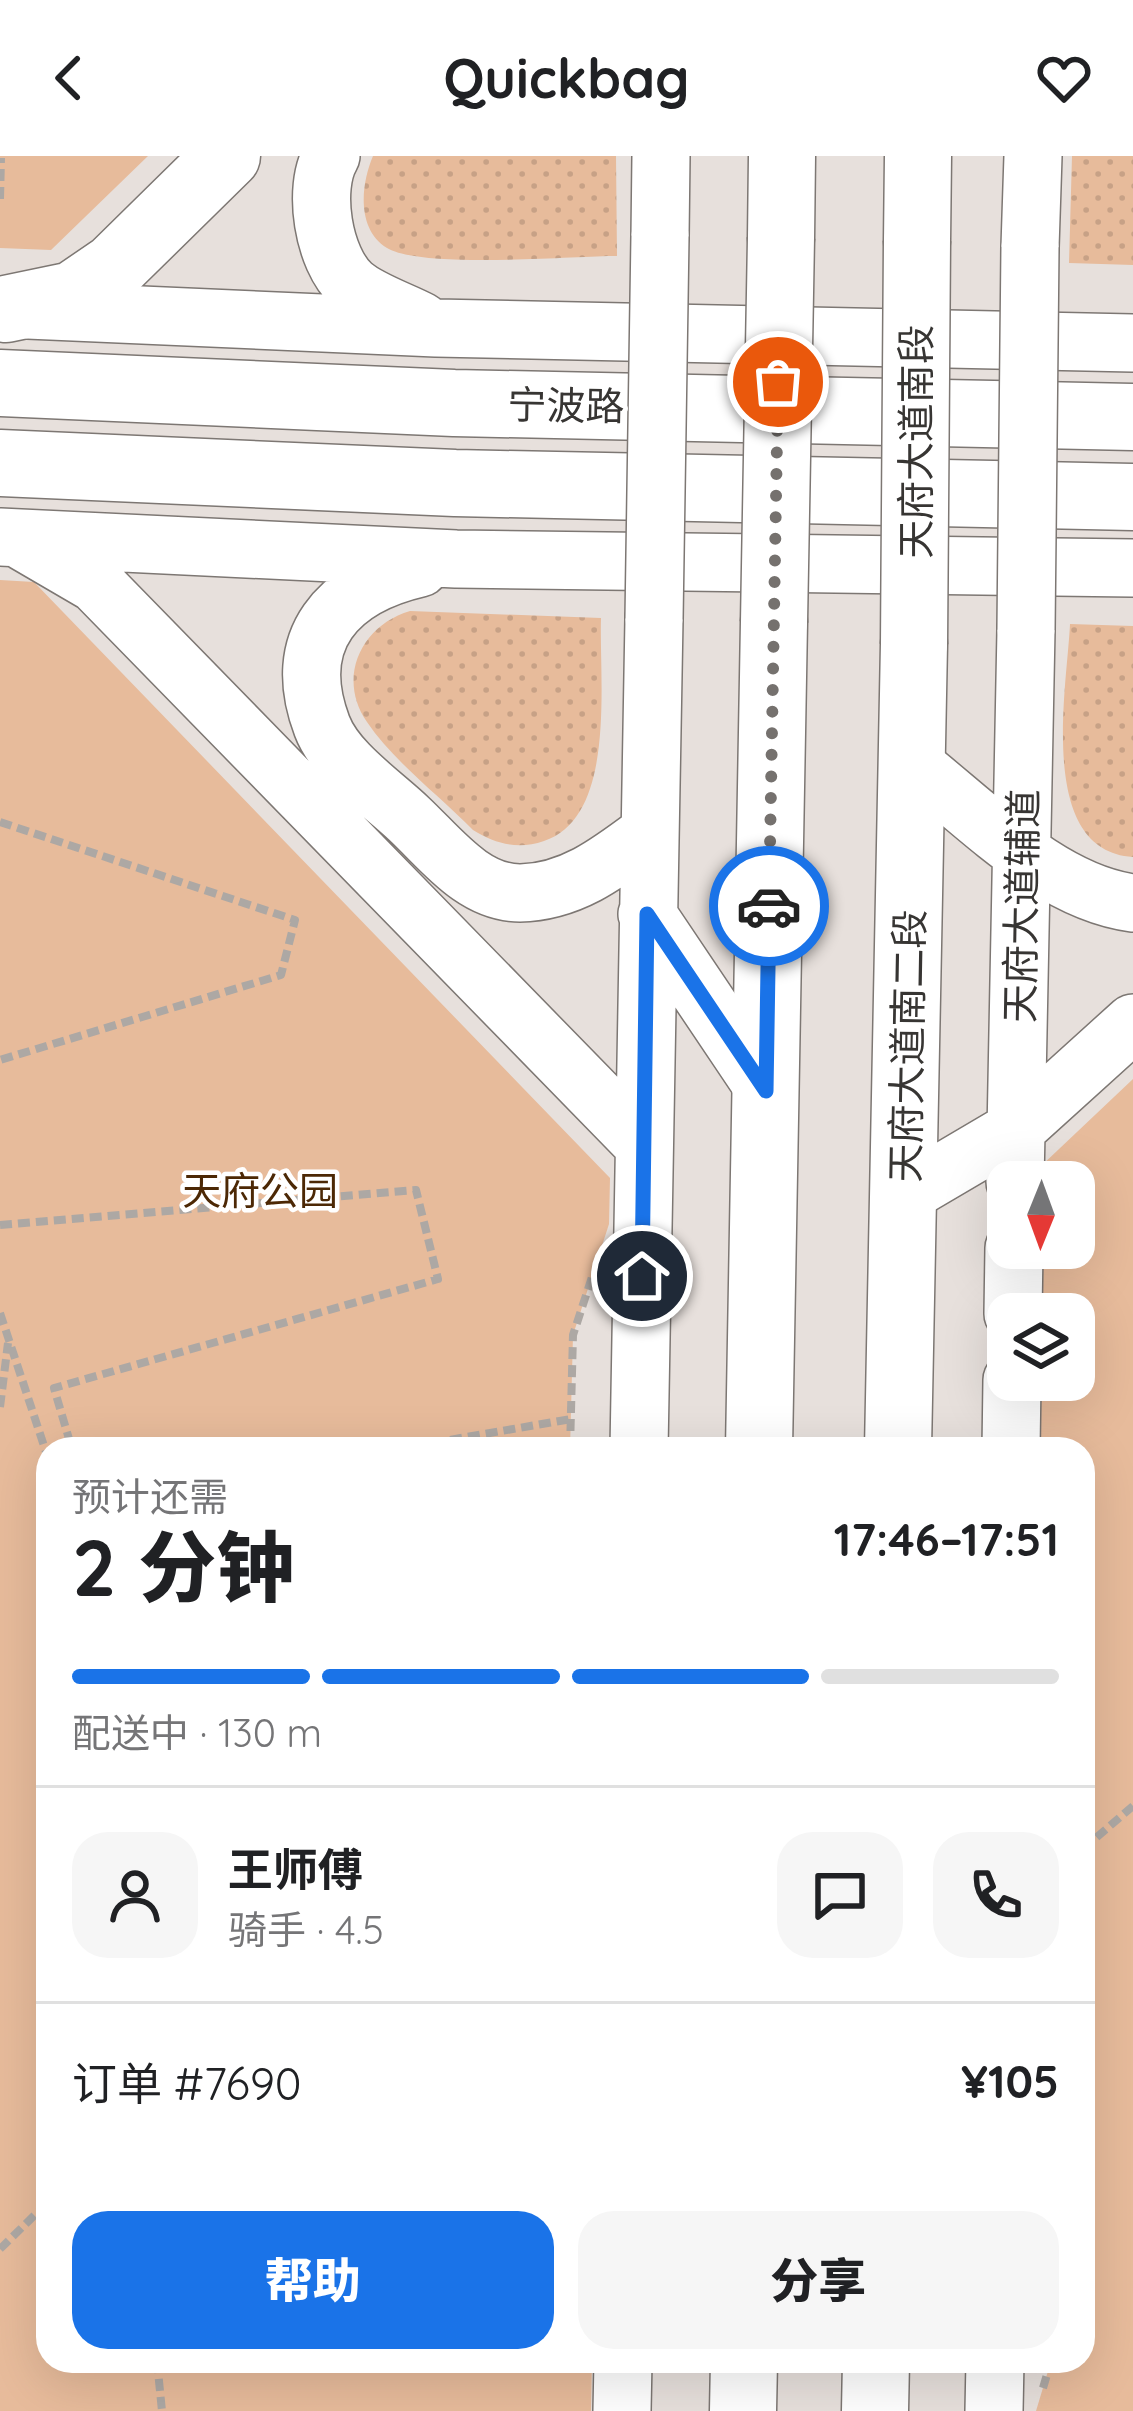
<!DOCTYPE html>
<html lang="zh">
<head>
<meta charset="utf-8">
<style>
  :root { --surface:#fff; --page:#f6f6f6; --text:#202124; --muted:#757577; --line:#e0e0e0; --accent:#1a73e8 }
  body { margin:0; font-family:Quicksand,"Noto Sans SC",sans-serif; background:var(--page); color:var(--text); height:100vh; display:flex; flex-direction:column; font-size:45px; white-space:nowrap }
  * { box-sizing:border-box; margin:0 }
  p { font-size:39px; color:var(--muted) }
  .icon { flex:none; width:66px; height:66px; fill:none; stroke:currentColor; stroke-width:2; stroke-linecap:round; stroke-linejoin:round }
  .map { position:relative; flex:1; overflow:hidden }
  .side { position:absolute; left:36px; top:1281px; width:1059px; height:936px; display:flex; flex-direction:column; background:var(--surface); border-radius:36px; box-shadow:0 12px 48px #0002 }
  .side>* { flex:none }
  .needle { width:78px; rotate:181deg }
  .buttons { position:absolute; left:987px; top:1005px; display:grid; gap:24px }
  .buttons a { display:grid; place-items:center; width:108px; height:108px; border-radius:24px; background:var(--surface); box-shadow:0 12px 48px #0002; font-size:60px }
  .pin { position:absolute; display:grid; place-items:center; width:102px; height:102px; color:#fff; margin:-51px; border:6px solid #fff; border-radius:50%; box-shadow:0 3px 12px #0007 }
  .courier { position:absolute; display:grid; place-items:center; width:120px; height:120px; margin:-60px; border:9px solid #1a73e8; border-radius:50%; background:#fff; color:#222; box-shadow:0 3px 15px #0007 }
  .headline em { font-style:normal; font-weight:800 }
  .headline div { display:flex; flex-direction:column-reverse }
  .headline { display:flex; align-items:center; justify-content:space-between; height:204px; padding:0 36px }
  h1 { font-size:78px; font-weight:800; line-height:90px }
  .bar { display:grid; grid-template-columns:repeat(4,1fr); gap:18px 12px; align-content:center; height:144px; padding:0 36px }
  .bar i { height:15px; border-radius:9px; background:var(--line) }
  .bar .active { background:var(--accent) }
  .bar p { grid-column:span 4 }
  .line { display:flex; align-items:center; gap:30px; padding:0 36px; border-top:3px solid var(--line) }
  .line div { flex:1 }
  .round { display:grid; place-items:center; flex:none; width:126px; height:126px; border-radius:36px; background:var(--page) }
  .primary-button { display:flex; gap:24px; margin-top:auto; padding:24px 36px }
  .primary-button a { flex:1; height:138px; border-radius:36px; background:var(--accent); color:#fff; font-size:48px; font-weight:800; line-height:138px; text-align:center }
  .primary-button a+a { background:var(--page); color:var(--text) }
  header { display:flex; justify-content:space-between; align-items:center; height:156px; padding:0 36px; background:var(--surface); font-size:54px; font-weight:800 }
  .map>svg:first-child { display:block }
  .grass { fill:url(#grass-dots) }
  .park { fill:#e7bb9b }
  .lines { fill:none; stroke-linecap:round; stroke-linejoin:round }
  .minor-casing { stroke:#7d7773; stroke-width:60 }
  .major-casing { stroke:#7d7773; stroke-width:69 }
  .highway-casing { stroke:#7d7773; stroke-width:69 }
  .path { stroke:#ada8a4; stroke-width:8; stroke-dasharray:12 6; stroke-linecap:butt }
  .minor { stroke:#fff; stroke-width:57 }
  .major { stroke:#fff; stroke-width:66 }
  .highway { stroke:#fff; stroke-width:66 }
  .minor-bridge-casing { stroke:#7d7773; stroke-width:60; stroke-linecap:butt }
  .highway-bridge-casing { stroke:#7d7773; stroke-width:69; stroke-linecap:butt }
  .minor-bridge { stroke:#fff; stroke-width:57 }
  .highway-bridge { stroke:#fff; stroke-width:66 }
  .done { stroke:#75716e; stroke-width:12; stroke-dasharray:0 21.6 }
  .route { stroke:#1a73e8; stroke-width:15 }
  .labels { text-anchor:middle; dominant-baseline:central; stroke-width:9; stroke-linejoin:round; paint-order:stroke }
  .street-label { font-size:39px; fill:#373533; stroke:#fff }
  .park-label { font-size:39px; fill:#4c2805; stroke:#fff }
</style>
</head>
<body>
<header><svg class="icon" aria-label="back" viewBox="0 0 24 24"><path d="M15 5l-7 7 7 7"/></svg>Quickbag<svg class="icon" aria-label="heart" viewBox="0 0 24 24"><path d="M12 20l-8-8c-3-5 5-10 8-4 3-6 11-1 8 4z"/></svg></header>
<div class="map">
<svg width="1133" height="2255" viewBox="0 0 1133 2255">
  <defs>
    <pattern id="grass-dots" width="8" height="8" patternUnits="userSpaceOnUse" patternTransform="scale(3)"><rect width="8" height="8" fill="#e7bb9b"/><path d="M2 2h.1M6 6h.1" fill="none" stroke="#c7a186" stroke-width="1.8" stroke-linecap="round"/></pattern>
  </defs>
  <rect width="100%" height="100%" fill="#e7e0dc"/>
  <path class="grass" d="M373 0H616L617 100C570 100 422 113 387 92 356 73 361 28 373 0Z
    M1072 0H1133V109L1069 107Z
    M410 455 601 462C599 525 617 661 544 685 518 694 496 688 473 674 440 640 394 606 367 566 336 521 362 469 410 455Z
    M1070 468 1133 470V701C1036 695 1067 532 1070 468Z"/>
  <path class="park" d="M0 0H148L51 94 0 92Z
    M0 424 34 426 610 1022 609 1068 573 1179 570 1293H48V2205H592L591 2255H0Z
    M1133 923V2255H1036L1051 2205H1083V1293H1036L1037 1224H1074V1158H1038L1039 1092H1074V1026H1040V1011Z"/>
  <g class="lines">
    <defs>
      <path id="minor" d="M331 0C312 32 323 103 352 129 369 144 400 154 421 165
        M660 80 661 0
        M1030 91 1033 0
        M28 154 436 172 1133 187
        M0 381 456 403 1133 412
        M24 386 96 428 644 989
        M420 412C338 431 289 483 322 570 336 607 382 637 409 663 441 693 473 737 520 737 572 736 610 706 650 676
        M914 609C978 659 1050 736 1133 747
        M647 758 766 935
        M1015 1026 1026 474
        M904 1039 1016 973 1133 867
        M1013 1158 1014 1092
        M639 1293 654 463
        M1011 1293 1012 1224
        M622 2255 623 2205
        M994 2255 995 2205"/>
      <path id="major" d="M0 227 454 247 1133 261
        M0 307 455 327 1133 341"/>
      <path id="highway" d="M781 82 782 0
        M917 85 918 0
        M6 153 73 139 114 111 227 0
        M759 1293 774 466
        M898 1293 914 488
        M743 2255 744 2205
        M875 2255 876 2205"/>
    </defs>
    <use href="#minor" class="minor-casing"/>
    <use href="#major" class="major-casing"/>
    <use href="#highway" class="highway-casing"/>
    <path class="path" d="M0 43 1 2
      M0 666 295 764 281 819 0 904
      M0 1069 416 1034 438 1123 54 1232 72 1293
      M0 1157 48 1302
      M0 1251 8 1187
      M397 1293 571 1263
      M570 1293 573 1179 593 1118
      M1083 1693 1133 1650
      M0 2093 48 2046
      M157 2205 162 2255
      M1043 2232 1051 2205"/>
    <use href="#minor" class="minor"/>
    <use href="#major" class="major"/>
    <use href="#highway" class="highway"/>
    <defs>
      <path id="minor-bridge" d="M654 463 660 80
        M1026 474 1030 91"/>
      <path id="highway-bridge" d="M774 466 781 82
        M914 488 917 85"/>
    </defs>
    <use href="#minor-bridge" class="minor-bridge-casing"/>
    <use href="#highway-bridge" class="highway-bridge-casing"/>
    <use href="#minor-bridge" class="minor-bridge"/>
    <use href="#highway-bridge" class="highway-bridge"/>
  </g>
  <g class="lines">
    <path class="done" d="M769 750 778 226"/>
    <path class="route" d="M642 1120 647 758 766 935 769 750"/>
  </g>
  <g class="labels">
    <g class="street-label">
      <text transform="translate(566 249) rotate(1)">宁波路</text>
      <text transform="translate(915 286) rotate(-90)">天府大道南段</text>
      <text transform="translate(1021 750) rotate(-89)">天府大道辅道</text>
      <text transform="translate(907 890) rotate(-89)">天府大道南二段</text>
    </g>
    <g class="park-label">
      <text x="260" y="1034">天府公园</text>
    </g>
  </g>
</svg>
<div class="buttons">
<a><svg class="needle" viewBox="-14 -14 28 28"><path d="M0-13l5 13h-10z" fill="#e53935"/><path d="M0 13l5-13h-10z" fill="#757577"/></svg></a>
<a><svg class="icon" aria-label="layers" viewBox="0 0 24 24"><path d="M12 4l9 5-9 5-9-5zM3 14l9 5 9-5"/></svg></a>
</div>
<div class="pin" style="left:778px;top:226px;background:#ea580c"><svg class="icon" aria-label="bag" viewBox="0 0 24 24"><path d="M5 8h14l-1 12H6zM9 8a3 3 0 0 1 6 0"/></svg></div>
<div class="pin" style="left:642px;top:1120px;background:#1f2937"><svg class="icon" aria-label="home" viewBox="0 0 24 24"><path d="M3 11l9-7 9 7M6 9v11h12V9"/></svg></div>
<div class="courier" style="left:769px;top:750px"><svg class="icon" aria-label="car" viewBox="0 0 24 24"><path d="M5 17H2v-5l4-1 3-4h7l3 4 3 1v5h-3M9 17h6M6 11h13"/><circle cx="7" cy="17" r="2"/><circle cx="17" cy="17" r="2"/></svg></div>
<section class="side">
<div class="headline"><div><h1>2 分钟</h1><p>预计还需</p></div><em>17:46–17:51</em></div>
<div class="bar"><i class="active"></i><i class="active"></i><i class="active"></i><i></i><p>配送中 · 130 m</p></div>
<div class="line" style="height:216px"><a class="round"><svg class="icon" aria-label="person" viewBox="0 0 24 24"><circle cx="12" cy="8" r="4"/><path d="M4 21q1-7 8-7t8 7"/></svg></a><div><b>王师傅</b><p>骑手 · 4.5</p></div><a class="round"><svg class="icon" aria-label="chat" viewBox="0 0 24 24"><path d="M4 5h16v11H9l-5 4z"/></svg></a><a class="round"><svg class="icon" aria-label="phone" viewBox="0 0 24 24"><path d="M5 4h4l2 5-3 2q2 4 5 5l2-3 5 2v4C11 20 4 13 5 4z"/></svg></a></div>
<div class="line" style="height:156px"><div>订单 #7690</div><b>¥105</b></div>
<div class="primary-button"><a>帮助</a><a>分享</a></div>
</section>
</div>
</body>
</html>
